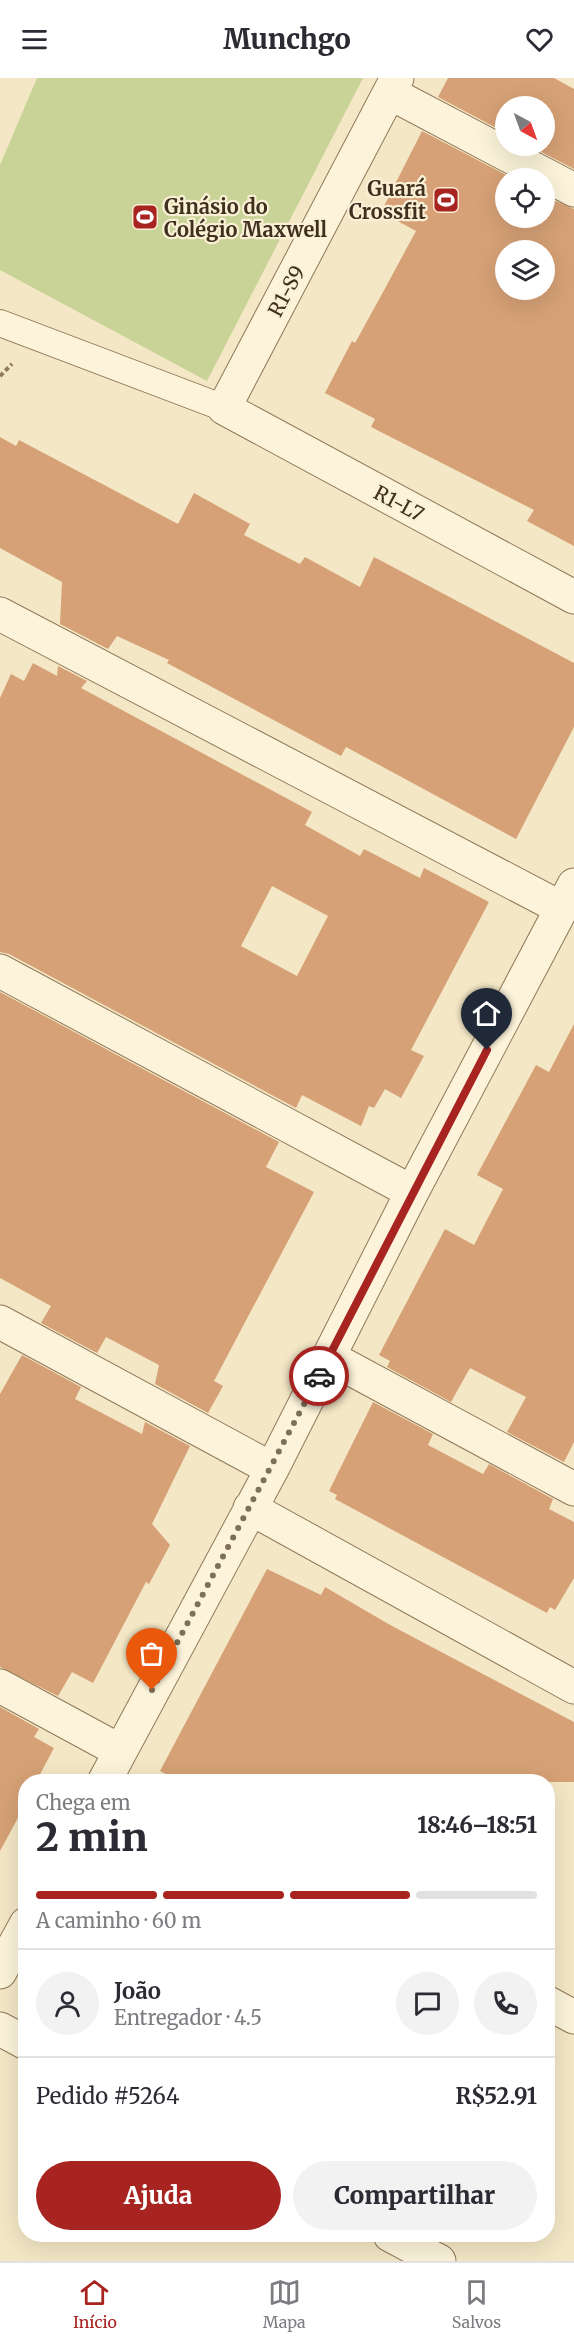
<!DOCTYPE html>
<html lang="pt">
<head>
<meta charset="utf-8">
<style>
  :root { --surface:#fff; --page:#f2f2f3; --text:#2b2b33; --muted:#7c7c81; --line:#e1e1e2; --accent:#a72421 }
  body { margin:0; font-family:Merriweather,serif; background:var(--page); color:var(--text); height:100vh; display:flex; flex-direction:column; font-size:22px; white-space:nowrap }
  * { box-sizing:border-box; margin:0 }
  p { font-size:20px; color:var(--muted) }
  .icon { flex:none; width:33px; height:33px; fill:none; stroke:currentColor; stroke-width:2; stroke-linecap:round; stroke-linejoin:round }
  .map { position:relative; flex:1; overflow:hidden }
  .side { position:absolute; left:18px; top:1696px; width:537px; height:468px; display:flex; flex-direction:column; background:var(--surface); border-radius:24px; box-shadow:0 6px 24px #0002 }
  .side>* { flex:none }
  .needle { width:39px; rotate:139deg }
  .controls { position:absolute; left:495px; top:18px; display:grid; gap:12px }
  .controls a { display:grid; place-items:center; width:60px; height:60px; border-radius:50%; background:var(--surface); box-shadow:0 6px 24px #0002; font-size:30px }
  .pin { position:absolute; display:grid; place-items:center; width:51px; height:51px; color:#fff; margin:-62px -26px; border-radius:50% 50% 50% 0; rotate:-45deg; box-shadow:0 0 6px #0007 }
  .pin .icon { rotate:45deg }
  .courier { position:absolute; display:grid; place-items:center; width:60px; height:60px; margin:-30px; border:4px solid #a72421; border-radius:50%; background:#fff; color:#222; box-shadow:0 2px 8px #0007 }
  .summary em { font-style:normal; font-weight:800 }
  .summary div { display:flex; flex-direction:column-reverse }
  .summary { display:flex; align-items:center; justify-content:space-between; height:102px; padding:0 18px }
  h1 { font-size:39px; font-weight:800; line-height:45px }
  .bar { display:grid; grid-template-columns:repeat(4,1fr); gap:9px 6px; align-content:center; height:72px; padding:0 18px }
  .bar i { height:8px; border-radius:4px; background:var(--line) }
  .bar .active { background:var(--accent) }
  .bar p { grid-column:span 4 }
  .line { display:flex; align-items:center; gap:15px; padding:0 18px; border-top:2px solid var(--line) }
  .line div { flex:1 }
  .round { display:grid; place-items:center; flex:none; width:63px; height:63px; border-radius:32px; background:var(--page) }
  .action { display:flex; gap:12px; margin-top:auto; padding:12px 18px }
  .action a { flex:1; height:69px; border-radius:36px; background:var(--accent); color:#fff; font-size:24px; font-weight:800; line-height:69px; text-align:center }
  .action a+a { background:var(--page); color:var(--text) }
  header { display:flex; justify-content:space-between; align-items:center; height:78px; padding:0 18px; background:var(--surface); font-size:27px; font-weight:800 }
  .dock { display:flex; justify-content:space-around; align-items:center; height:84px; border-top:2px solid var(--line); background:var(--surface); font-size:16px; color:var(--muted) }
  .dock a { display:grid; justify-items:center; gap:3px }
  .dock .active { color:var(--accent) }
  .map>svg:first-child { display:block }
  .green { fill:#cad397 }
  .building { fill:#d6a176; fill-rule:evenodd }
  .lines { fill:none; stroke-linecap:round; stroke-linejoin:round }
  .lane-casing { stroke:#917858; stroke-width:28 }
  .street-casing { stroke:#917858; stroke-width:35 }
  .path { stroke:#917858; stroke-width:4; stroke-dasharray:4.5 3; stroke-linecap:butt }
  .lane { stroke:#fcf3da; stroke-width:26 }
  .street { stroke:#fcf3da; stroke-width:33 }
  .done { stroke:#7e6f58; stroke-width:6; stroke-dasharray:0 10.8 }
  .route { stroke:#a72421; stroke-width:8 }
  .labels { text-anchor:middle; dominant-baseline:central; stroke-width:4.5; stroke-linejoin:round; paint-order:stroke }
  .poi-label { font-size:20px; font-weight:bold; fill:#3f2f1e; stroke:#faf0d5; text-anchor:end }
  .street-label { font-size:20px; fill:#3f2f1e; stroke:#faf0d5 }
</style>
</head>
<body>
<header><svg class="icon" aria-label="menu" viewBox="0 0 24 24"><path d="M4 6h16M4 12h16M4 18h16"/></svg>Munchgo<svg class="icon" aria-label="heart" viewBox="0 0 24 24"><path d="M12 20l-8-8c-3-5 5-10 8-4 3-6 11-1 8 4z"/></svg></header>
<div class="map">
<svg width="574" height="2183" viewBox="0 0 574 2183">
  <rect width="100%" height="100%" fill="#f3e7c5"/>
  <path class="green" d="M37 0H363L207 303 0 192V87Z"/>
  <path class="building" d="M448 0H554L574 11V91L530 68H544V28H506V55L438 19Z
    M422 53 512 100H506V140H544V118L574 131V468L527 443 534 432 371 349 375 341 325 315 352 263 355 265 382 216 416 153 381 134ZM506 172H544V212H506Z
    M0 359 16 368 19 362 178 446 194 415 250 446 244 457 300 486 305 479 360 509 374 479 574 585V649L516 761 346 669 341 678 167 585 169 582 117 558 108 571 60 546 62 504 0 470Z
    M33 585 57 598 58 588 87 603 81 610 312 734 305 747 360 778 364 771 420 800 424 790 489 824 411 972 424 978 401 1020 385 1011 374 1030 369 1028 361 1048 302 1017 296 1030 9 876 0 874V620L11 596 24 603ZM272 808 328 838 297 898 241 868Z
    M0 914 279 1064 266 1089 314 1114 214 1303 223 1308 208 1335 155 1306 159 1287 106 1259 97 1275 41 1245 51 1228 0 1200Z
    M574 946V1364L564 1384 507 1354 526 1319 470 1290 451 1324 387 1289 390 1283 379 1277 445 1151 474 1167 503 1111 477 1097 536 987 549 994Z
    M22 1277 81 1309 75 1321 142 1356 145 1344 190 1368 152 1446 170 1467 149 1506 146 1504 93 1605 72 1594 58 1618 0 1589V1316Z
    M373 1324 433 1356 428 1367 483 1396 489 1386 553 1421 549 1431 574 1444V1500L555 1532 550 1529 547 1535 335 1421 337 1417 329 1413Z
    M267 1491 321 1517 325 1509 392 1548 574 1644V1704H181L160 1693Z
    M0 1629 39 1651 34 1659 54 1670 36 1704H26V1725L0 1773Z"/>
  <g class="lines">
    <defs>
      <path id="lane" d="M0 245 224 330"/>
      <path id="street" d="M397 0 224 330 574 519
        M390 15 574 112
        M0 536 561 830
        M0 893 412 1114
        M0 1244 272 1391
        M329 1279 574 1411
        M250 1430 574 1609
        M0 1608 120 1673
        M104 1704 272 1391 412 1114 574 807
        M0 1894 26 1846
        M548 1925 574 1939
        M0 1951 26 1965
        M390 2157 439 2183"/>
    </defs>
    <use href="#lane" class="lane-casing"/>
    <use href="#street" class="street-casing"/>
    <path class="path" d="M0 298 12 286"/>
    <use href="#lane" class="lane"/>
    <use href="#street" class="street"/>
  </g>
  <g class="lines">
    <path class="done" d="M152 1612 319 1298"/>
    <path class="route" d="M319 1298 487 972"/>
  </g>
  <defs>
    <symbol id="stadium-square" viewBox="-11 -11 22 22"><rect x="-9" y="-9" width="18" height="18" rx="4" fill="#a72421" stroke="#faf0d5"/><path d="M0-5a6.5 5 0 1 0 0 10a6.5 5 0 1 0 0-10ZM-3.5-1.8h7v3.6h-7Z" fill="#fff"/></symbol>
  </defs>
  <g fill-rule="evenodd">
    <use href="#stadium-square" x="431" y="107" width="30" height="30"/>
    <use href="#stadium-square" x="130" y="124" width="30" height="30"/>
  </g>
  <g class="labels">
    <g class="poi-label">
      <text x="426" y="110">Guará<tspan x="426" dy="23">Crossfit</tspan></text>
      <text x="164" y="128" text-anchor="start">Ginásio do<tspan x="164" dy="23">Colégio Maxwell</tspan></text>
    </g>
    <g class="street-label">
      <text transform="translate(286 213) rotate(-62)">R1-S9</text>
      <text transform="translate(399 425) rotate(28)">R1-L7</text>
    </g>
  </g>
</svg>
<div class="controls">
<a><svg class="needle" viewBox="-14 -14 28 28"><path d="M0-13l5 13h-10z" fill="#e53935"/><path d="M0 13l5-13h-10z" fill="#7c7c81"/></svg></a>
<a><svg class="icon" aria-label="locate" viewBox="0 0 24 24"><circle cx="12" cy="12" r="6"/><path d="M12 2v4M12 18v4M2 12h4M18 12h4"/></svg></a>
<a><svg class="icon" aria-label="layers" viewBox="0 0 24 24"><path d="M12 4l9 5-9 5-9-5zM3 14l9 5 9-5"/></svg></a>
</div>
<div class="pin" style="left:152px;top:1612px;background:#ea580c"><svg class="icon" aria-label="bag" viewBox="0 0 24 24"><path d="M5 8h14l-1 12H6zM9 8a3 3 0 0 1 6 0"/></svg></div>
<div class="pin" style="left:487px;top:972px;background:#1f2937"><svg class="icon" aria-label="home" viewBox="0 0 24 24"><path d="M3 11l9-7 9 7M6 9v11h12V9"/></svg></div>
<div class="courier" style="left:319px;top:1298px"><svg class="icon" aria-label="car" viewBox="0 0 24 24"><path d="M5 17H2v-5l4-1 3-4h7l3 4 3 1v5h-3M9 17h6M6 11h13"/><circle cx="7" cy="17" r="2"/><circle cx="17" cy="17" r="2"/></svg></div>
<section class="side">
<div class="summary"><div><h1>2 min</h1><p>Chega em</p></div><em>18:46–18:51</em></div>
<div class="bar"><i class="active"></i><i class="active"></i><i class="active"></i><i></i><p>A caminho · 60 m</p></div>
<div class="line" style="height:108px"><a class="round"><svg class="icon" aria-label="person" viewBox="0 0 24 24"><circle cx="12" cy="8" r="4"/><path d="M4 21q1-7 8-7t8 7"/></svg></a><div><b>João</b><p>Entregador · 4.5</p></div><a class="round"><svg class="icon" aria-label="chat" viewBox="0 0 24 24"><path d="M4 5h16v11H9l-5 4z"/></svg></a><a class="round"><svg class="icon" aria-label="phone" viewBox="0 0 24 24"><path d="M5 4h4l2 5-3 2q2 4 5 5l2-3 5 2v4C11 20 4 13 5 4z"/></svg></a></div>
<div class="line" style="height:78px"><div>Pedido #5264</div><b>R$52.91</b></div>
<div class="action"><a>Ajuda</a><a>Compartilhar</a></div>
</section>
</div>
<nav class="dock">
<a class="active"><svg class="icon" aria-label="home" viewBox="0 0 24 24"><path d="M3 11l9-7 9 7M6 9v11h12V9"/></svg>Início</a>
<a><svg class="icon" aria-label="map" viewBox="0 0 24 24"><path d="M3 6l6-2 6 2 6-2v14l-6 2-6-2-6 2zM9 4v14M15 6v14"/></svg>Mapa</a>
<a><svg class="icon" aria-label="saved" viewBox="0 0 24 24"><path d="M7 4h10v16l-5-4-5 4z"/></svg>Salvos</a>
</nav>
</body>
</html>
